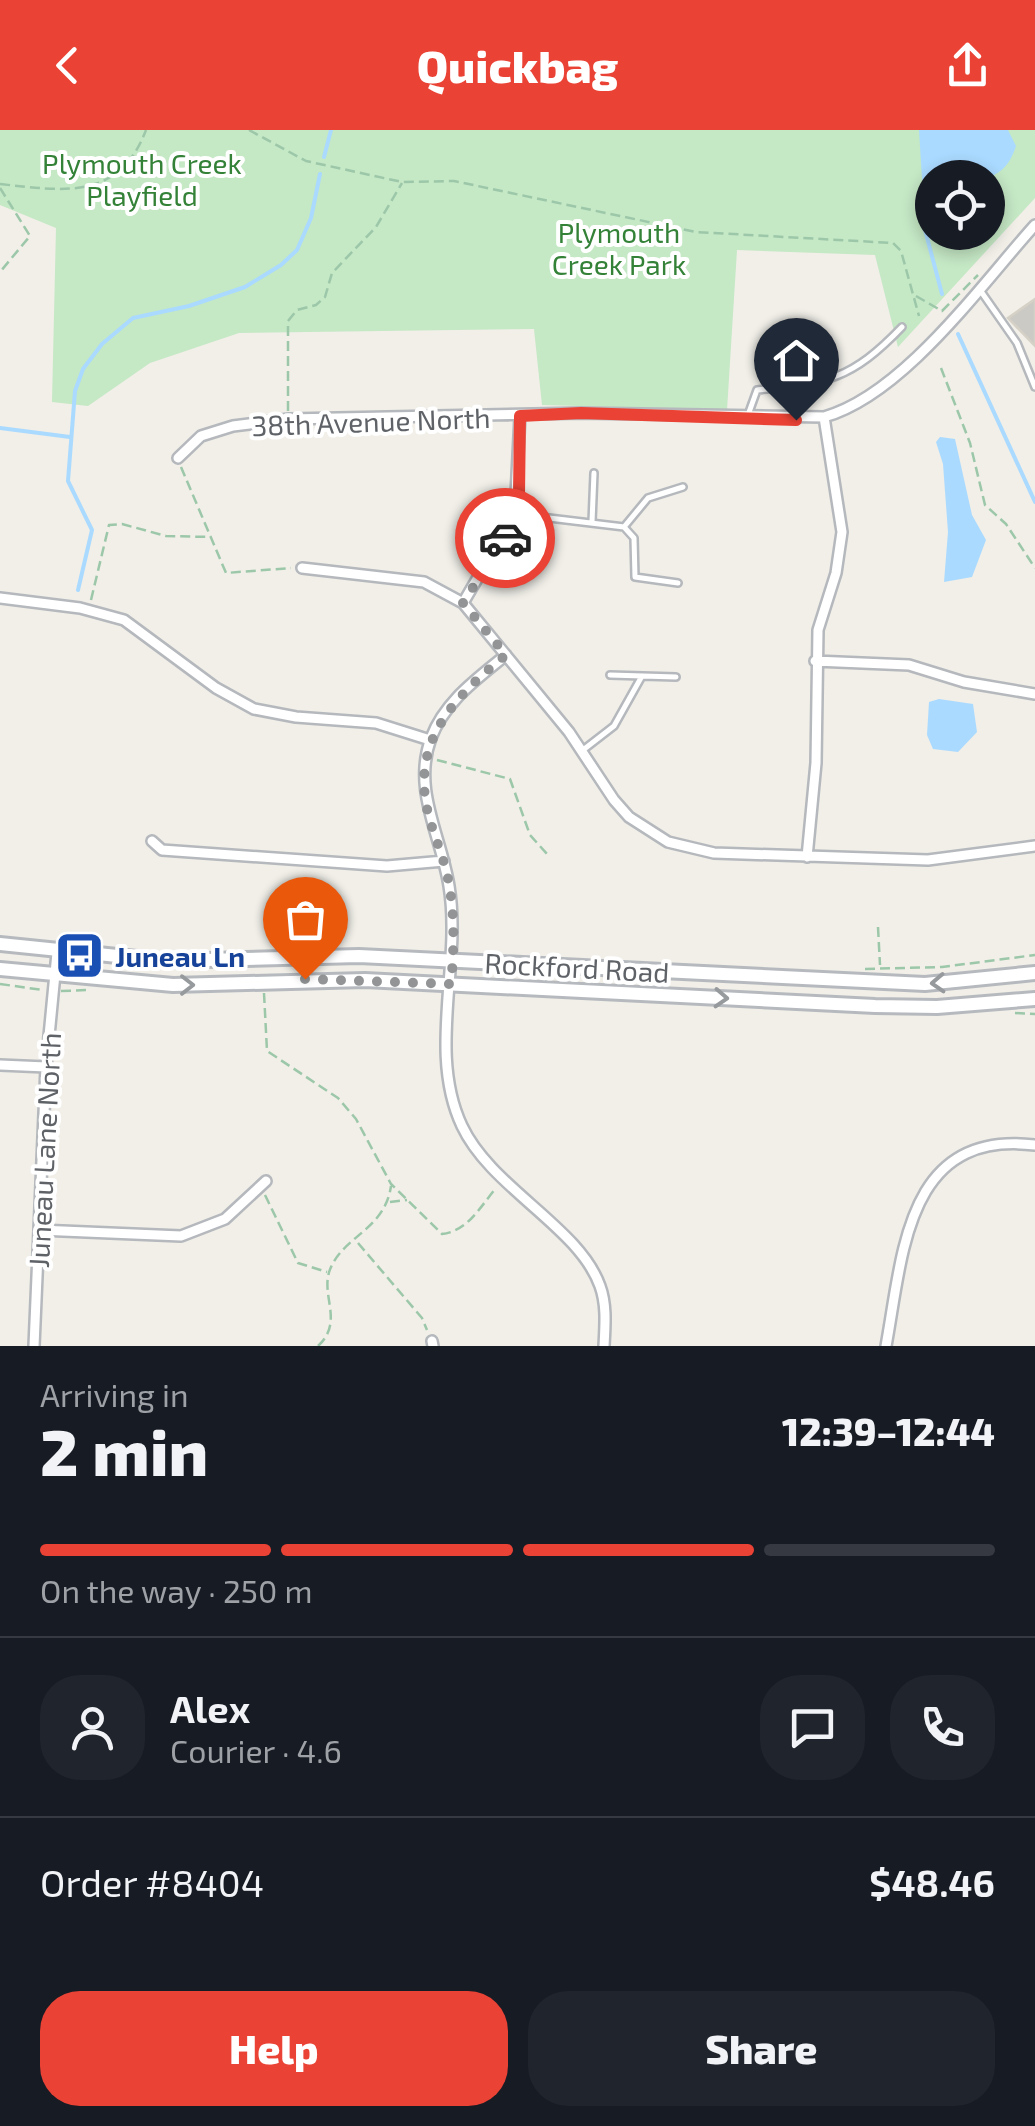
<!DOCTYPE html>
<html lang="en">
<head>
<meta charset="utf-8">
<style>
  :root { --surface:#171b24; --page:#20242c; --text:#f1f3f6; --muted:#9ea1a6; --line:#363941; --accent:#ea4335 }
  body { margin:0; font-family:"Exo 2",sans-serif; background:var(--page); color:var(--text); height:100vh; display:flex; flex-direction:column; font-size:38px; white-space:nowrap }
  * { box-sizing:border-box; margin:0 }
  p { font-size:32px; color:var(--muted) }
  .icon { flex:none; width:55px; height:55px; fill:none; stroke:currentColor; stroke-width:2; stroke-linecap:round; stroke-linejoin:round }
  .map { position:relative; height:1216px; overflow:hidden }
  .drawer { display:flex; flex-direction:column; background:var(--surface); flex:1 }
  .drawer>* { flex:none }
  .controls { position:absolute; left:915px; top:30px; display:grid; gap:20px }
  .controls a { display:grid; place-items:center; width:90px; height:90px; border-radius:50%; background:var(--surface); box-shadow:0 5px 15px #0003; font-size:50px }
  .pin { position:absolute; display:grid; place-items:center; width:85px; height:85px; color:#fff; margin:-102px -42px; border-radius:50% 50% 50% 0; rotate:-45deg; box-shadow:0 0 10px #0007 }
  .pin .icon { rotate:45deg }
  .courier { position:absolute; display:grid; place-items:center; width:100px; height:100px; margin:-50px; border:8px solid #ea4335; border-radius:50%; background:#fff; color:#222; box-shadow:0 2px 12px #0007 }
  .head em { font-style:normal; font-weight:800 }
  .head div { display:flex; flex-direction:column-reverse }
  .head { display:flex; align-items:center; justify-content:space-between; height:170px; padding:0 40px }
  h1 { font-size:65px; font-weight:800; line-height:75px }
  .bar { display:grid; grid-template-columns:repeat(4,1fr); gap:15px 10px; align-content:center; height:120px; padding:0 40px }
  .bar i { height:12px; border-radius:8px; background:var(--line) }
  .bar .active { background:var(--accent) }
  .bar p { grid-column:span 4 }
  .line { display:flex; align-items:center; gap:25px; padding:0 40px; border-top:2px solid var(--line) }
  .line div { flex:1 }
  .round { display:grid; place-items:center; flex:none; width:105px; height:105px; border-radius:40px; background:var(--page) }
  .action { display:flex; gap:20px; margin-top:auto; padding:20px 40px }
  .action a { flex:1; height:115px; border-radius:40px; background:var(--accent); color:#fff; font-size:40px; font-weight:800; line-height:115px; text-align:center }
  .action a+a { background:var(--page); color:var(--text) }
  header { display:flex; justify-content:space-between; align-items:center; height:130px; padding:0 40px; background:var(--accent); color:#fff; font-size:45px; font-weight:800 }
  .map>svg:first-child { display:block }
  .green { fill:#c5e8c5; fill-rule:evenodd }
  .water { fill:#aadaff }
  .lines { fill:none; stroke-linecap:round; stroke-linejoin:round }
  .stream { stroke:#aadaff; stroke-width:4 }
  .building { fill:#cccac5; stroke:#d6d1c6; stroke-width:2.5 }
  .service-casing { stroke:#b5b8bc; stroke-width:10 }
  .minor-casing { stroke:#b5b8bc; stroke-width:14 }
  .secondary-casing { stroke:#b6babf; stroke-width:18 }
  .path { stroke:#9cc7a9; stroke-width:2.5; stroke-dasharray:10 5; stroke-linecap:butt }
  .service { stroke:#fff; stroke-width:5 }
  .minor { stroke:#fff; stroke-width:9 }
  .secondary { stroke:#fff; stroke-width:12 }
  .oneway { stroke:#979a9d }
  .done { stroke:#929495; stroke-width:10; stroke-dasharray:0 18 }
  .route { stroke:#ea4335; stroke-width:12 }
  .labels { text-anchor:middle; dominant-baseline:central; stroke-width:8; stroke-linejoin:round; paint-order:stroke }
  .park-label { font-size:28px; fill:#348238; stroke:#fff }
  .street-label { font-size:28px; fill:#5f6368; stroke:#fff }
  .transit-label { font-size:28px; font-weight:bold; fill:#164399; stroke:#fff; text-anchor:start }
</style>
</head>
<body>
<header><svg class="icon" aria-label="back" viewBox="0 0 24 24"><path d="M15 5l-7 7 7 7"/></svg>Quickbag<svg class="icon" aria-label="share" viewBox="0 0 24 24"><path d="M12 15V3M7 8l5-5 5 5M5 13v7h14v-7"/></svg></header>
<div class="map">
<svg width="1035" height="1216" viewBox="0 0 1035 1216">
  <rect width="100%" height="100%" fill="#f1efe8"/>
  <path class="green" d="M0 0H1035V68L898 217 875 125 737 120 727 280 542 275 534 199 239 203 150 233 88 276 52 272 56 98 0 75ZM932 48H988V102H932Z"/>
  <path class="water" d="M919 0H1008L1016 16C1002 59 972 48 932 48V63L922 49Z
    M940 307 955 309 972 385 986 410 972 447 944 452 948 402 943 334 936 312Z
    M939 569 973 574 977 602 958 622 933 619 927 605 929 572Z"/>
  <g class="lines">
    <path class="stream" d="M324 27 331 0
      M932 52 920 81 942 164
      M958 204 1035 372
      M0 298 70 307
      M78 460 92 400 68 351 75 261 83 239 102 214 133 188 189 176 245 157 281 135 297 120 311 88 320 44"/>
  </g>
  <path class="building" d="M1035 169V216L1008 188Z"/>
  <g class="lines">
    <defs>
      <path id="service" d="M980 160 1017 213 1035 257
        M748 285 757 260C827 254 852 249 902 197
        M516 384 624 397 634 408 635 447 678 453
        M592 392 594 343
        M624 397 648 368 683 357
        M610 545 676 547
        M583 620 614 596 642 546"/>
      <path id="minor" d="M178 328 201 306 233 296 289 289 581 283 824 287C903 265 980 156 1035 95
        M302 438 424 452 463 473 569 602 614 670 629 687 668 712 714 723 928 730 1035 716
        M0 468 80 478 124 490 216 558 254 579 296 587 376 593 430 610
        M463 473 515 384 520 286
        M506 525C477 549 445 571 431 608 412 660 441 705 449 756 462 834 427 922 462 996 491 1058 579 1097 600 1156 607 1175 605 1196 604 1216
        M815 531 909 535 964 552 1035 564
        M152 711 162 720 387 736 444 731
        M807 727 816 633 818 500 836 443 842 402 824 287
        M0 935 46 937
        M39 1100 181 1106 225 1089 266 1051
        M432 1211 433 1216
        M34 1216 46 937 57 823
        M886 1216C903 1124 906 999 1035 1015"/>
      <path id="secondary" d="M0 814 166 831 359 826 925 854 1035 843
        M0 839 173 855 365 850 875 876 937 877 1035 869"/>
    </defs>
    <use href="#service" class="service-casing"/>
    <use href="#minor" class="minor-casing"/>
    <use href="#secondary" class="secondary-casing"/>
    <path class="path" d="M249 0 306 31 402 52 454 51 696 102 893 113 901 121 919 186
      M0 54C64 61 119 71 146 0
      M0 58 30 106 0 142
      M916 166 942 181 978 145
      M941 238 970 313 985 375 1006 394 1035 438
      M288 281V191L297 180 316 175 325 167 332 143 376 97 402 53
      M181 337 226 443 291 438
      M91 470 109 395 122 394 166 406 211 407
      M437 630 510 649 530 705 547 724
      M878 797 880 835
      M865 839 942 837 1035 825
      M0 854 43 860
      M61 861 88 860
      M264 863 267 921 338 968 356 989 391 1054 442 1104C468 1101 480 1077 496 1058
      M1015 883 1035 884
      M265 1065 298 1133 327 1142
      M390 1072 407 1070
      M358 1113 422 1188 427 1200
      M318 1216C346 1190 317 1163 332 1135 347 1105 385 1098 391 1056"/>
    <use href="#service" class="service"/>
    <use href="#minor" class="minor"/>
    <use href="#secondary" class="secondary"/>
  </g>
  <defs><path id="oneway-chevron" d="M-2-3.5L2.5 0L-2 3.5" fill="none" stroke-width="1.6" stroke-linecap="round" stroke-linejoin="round" transform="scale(2.5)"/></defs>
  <g class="oneway">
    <use href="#oneway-chevron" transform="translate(938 853) rotate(177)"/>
    <use href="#oneway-chevron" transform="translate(187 855)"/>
    <use href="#oneway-chevron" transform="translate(721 868) rotate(3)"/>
  </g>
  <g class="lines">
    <path class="done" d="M305 849 451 854C454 821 455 787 449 754 445 730 435 709 429 687 409 613 453 568 506 525L463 473 505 408"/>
    <path class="route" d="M505 408 519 364 520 286 581 283 796 290"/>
  </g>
  <defs>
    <symbol id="bus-square" viewBox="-11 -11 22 22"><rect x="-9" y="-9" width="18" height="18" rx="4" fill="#1a4fb4" stroke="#fff"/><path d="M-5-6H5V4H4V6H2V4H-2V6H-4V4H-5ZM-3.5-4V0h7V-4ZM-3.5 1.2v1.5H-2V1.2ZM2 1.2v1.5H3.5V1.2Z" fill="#fff"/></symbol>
  </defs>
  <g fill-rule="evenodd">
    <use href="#bus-square" x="52" y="798" width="55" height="55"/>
  </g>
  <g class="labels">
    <g class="park-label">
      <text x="142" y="33">Plymouth Creek<tspan x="142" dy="32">Playfield</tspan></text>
      <text x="619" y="102">Plymouth<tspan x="619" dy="32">Creek Park</tspan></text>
    </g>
    <g class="street-label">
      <text transform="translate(371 291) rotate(-2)">38th Avenue North</text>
      <text transform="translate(577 837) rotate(3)">Rockford Road</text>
      <text transform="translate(44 1020) rotate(-87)">Juneau Lane North</text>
    </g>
    <g class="transit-label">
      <text x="115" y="826">Juneau Ln</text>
    </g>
  </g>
</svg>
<div class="controls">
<a><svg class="icon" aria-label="locate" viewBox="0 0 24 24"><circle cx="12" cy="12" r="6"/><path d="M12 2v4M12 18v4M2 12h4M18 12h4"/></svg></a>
</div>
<div class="pin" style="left:305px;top:849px;background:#ea580c"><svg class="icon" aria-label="bag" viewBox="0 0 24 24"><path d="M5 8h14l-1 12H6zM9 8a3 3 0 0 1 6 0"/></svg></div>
<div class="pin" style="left:796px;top:290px;background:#1f2937"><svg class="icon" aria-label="home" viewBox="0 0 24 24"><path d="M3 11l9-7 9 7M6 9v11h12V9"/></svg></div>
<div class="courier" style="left:505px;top:408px"><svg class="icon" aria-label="car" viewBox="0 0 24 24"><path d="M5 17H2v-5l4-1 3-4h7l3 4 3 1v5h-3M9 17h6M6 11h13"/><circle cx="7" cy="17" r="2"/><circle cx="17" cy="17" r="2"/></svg></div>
</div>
<section class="drawer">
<div class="head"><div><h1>2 min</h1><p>Arriving in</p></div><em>12:39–12:44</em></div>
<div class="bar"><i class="active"></i><i class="active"></i><i class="active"></i><i></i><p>On the way · 250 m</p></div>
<div class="line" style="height:180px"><a class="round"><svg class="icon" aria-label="person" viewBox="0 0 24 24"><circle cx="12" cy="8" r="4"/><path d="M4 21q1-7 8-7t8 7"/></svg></a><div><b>Alex</b><p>Courier · 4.6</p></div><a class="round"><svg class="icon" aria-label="chat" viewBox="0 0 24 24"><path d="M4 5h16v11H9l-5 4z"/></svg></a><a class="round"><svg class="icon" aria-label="phone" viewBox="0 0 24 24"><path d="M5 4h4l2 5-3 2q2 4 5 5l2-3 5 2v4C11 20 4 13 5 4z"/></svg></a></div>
<div class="line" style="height:130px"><div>Order #8404</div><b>$48.46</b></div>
<div class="action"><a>Help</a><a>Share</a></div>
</section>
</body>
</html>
